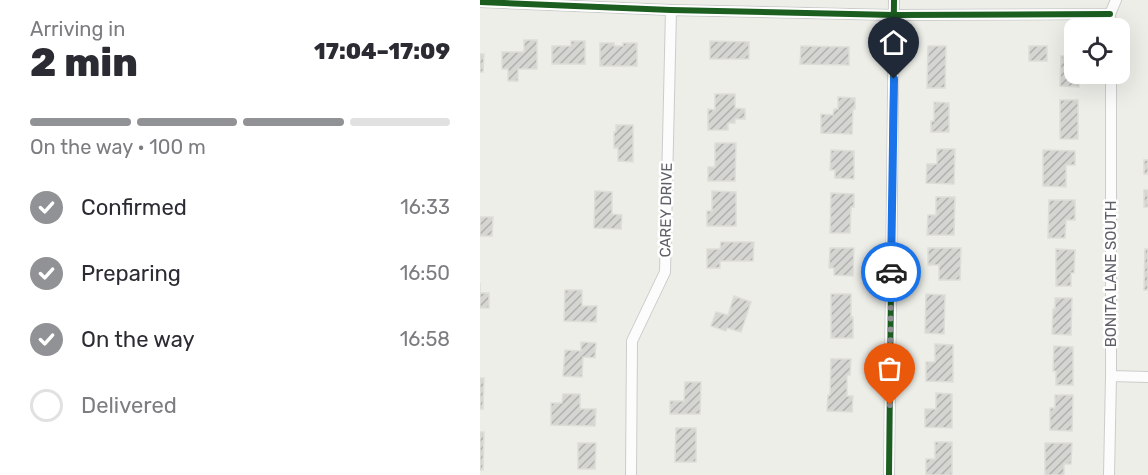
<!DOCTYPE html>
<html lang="en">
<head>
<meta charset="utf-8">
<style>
  :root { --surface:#fff; --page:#f2f2f3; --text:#2b2b33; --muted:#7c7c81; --line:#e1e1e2; --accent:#909295 }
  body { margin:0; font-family:Rubik,sans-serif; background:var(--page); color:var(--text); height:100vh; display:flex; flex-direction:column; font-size:22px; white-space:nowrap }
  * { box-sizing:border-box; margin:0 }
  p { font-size:20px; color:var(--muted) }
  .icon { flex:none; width:33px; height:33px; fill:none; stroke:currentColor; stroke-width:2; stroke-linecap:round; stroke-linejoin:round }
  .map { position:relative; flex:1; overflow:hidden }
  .panel { display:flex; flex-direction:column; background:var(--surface); width:480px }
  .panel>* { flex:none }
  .fabs { position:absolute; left:584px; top:18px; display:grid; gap:12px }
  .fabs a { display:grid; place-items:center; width:66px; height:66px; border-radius:12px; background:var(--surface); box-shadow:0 6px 24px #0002; font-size:30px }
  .pin { position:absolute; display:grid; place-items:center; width:51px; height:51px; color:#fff; margin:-62px -26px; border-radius:50% 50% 50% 0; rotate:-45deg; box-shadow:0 0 6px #0007 }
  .pin .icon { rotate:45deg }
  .courier { position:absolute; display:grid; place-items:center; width:60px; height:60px; margin:-30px; border:4px solid #1a73e8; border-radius:50%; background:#fff; color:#222; box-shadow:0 2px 8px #0007 }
  .head em { font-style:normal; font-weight:800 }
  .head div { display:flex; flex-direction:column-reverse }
  .head { display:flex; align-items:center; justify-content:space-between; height:102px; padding:0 30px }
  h1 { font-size:39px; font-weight:800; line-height:45px }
  .bar { display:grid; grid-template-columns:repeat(4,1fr); gap:9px 6px; align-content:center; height:72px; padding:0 30px }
  .bar i { height:8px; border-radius:4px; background:var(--line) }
  .bar .selected { background:var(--accent) }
  .bar p { grid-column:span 4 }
  ol { padding:0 30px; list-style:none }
  li { display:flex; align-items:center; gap:18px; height:66px }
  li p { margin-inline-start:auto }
  li .icon { padding:6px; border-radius:50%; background:var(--accent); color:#fff; stroke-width:4 }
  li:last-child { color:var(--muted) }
  li i { width:33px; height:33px; border:3px solid var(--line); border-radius:50% }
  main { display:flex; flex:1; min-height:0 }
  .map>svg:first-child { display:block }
  .building { fill:url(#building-hatch); stroke:#deddd8; stroke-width:1.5 }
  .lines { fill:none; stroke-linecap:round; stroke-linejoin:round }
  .minor-casing { stroke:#cbcccb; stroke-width:12 }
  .minor { stroke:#fcfcfc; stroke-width:10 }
  .cycleway-casing { stroke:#fff; stroke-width:10 }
  .cycleway { stroke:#1b5e20; stroke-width:6 }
  .done { stroke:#909295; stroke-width:6; stroke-dasharray:0 10.8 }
  .route { stroke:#1a73e8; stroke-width:8 }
  .labels { text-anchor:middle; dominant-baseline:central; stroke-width:5; stroke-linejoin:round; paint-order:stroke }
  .street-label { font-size:15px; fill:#5e6168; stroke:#fff }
</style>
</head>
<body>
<main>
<section class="panel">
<div class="head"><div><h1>2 min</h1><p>Arriving in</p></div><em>17:04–17:09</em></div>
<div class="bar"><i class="selected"></i><i class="selected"></i><i class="selected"></i><i></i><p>On the way · 100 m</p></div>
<ol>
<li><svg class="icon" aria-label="check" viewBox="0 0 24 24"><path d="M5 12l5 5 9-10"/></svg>Confirmed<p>16:33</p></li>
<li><svg class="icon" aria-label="check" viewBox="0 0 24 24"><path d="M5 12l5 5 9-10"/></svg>Preparing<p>16:50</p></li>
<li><svg class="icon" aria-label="check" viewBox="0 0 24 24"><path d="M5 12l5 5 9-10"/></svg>On the way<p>16:58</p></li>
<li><i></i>Delivered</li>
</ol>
</section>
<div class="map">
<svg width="668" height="475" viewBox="0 0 668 475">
  <defs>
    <pattern id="building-hatch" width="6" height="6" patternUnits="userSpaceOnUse" patternTransform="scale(1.5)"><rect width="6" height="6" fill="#d5d5d2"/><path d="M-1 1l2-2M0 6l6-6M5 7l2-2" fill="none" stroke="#b0b0ae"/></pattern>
  </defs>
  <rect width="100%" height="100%" fill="#eeeee9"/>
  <path class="building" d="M44 40H57V69H38V81H28V69H22V52H44Z
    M91 41H105V64H72V46H91Z
    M230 41 269 42V59H230Z
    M120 43H134V46H143V43H157V66H120Z
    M321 46 369 47V65L320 64Z
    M448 46H466L465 88H447Z
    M549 46H567V61H549Z
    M0 54H4L3 72H0Z
    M581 56H594V74H599V87L580 86Z
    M235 94H255V108L265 109V119H255V123H248V130H228V109L235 110Z
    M358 97 375 98V109H373L372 134 341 133V114L353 115 354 109H358Z
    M580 100H598V139H580Z
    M454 102 469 103V132H451V121H454Z
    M136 125H153V162L138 161V148H134V132H136Z
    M235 143H256L255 181H228V167H235Z
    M457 149H475L474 184 446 183 447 164H457Z
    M351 150 374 151V179L355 178V170H350Z
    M563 150 595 151V165H586V187L563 186Z
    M664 160H668V174H664Z
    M664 190H668V207H664Z
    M115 191 132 192V214L142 215 141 229 114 228Z
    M232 191 256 192V226H227V211H232Z
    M351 193 374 194V207H371L370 233H350Z
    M456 197H475L474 235H447L448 215H456Z
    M569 200H595V220H586L585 238H568Z
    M0 217H13L12 236H0Z
    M241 242H274L273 261H240V268H227V249H240Z
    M350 248H374L373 276 354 275V268H349Z
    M448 248H481L480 280H459V265H448Z
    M576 249 595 250 594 273H591V286H576Z
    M665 249H668V290H664Z
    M0 283V293H9V308H0Z
    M85 290H102V306H117L116 322 84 321Z
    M351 294H371V317H373V338H351Z
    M446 294 465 295 464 334 445 333Z
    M254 296 271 302 261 332 247 328 246 331 231 326 236 312 248 315Z
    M575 298H592L591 335 572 334 573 309H575Z
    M101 342 116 343 115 358 103 357 102 377 83 376 85 350 101 351Z
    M455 344 473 345V382L446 381V362H455Z
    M574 346 593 347V385H576V371H573Z
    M351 359H371L370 375H367V396H373L372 412 347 411 348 395H350Z
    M0 378H4L3 409H0Z
    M205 382H221L220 414H190V401H204Z
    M456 393 472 394V428L445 427V409H456Z
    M83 394H100V409H116L115 426 71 425V403H82Z
    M575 395H593L592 431 570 430V408H575Z
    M196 428H216V462H195Z
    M0 432H4L3 470H0Z
    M455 442H472V475H446V459H455Z
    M98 443H116L115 469H98Z
    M565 443H592L591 464H584V475H565Z"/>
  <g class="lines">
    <defs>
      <path id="minor" d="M0 2 191 10 414 15 630 14
        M631 28 630 14 636 0
        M631 376 668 377
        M151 475 152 341 185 272 191 10
        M409 475 414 0
        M629 475 631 376V74"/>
    </defs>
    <use href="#minor" class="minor-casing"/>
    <use href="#minor" class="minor"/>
    <defs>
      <path id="cycleway" d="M0 2 191 10 414 15 630 14
        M409 475 414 0"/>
    </defs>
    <use href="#cycleway" class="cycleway-casing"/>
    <use href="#cycleway" class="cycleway"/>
  </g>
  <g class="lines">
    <path class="done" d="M410 405 411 272"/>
    <path class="route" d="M411 272 414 79"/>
  </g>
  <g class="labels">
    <g class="street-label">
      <text transform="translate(186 210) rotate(-89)">CAREY DRIVE</text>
      <text transform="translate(631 274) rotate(-90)">BONITA LANE SOUTH</text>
    </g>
  </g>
</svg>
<div class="fabs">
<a><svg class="icon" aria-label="locate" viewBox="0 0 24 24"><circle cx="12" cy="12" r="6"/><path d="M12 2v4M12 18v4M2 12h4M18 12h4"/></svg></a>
</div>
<div class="pin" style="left:410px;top:405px;background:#ea580c"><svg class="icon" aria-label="bag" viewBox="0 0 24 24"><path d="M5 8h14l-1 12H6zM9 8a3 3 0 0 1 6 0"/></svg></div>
<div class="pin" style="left:414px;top:79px;background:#1f2937"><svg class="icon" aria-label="home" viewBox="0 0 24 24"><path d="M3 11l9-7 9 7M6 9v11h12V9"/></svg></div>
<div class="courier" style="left:411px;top:272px"><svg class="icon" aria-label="car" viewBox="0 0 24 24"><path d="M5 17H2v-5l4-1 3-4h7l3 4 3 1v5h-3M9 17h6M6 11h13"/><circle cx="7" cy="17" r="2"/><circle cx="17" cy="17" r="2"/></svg></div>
</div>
</main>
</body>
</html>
